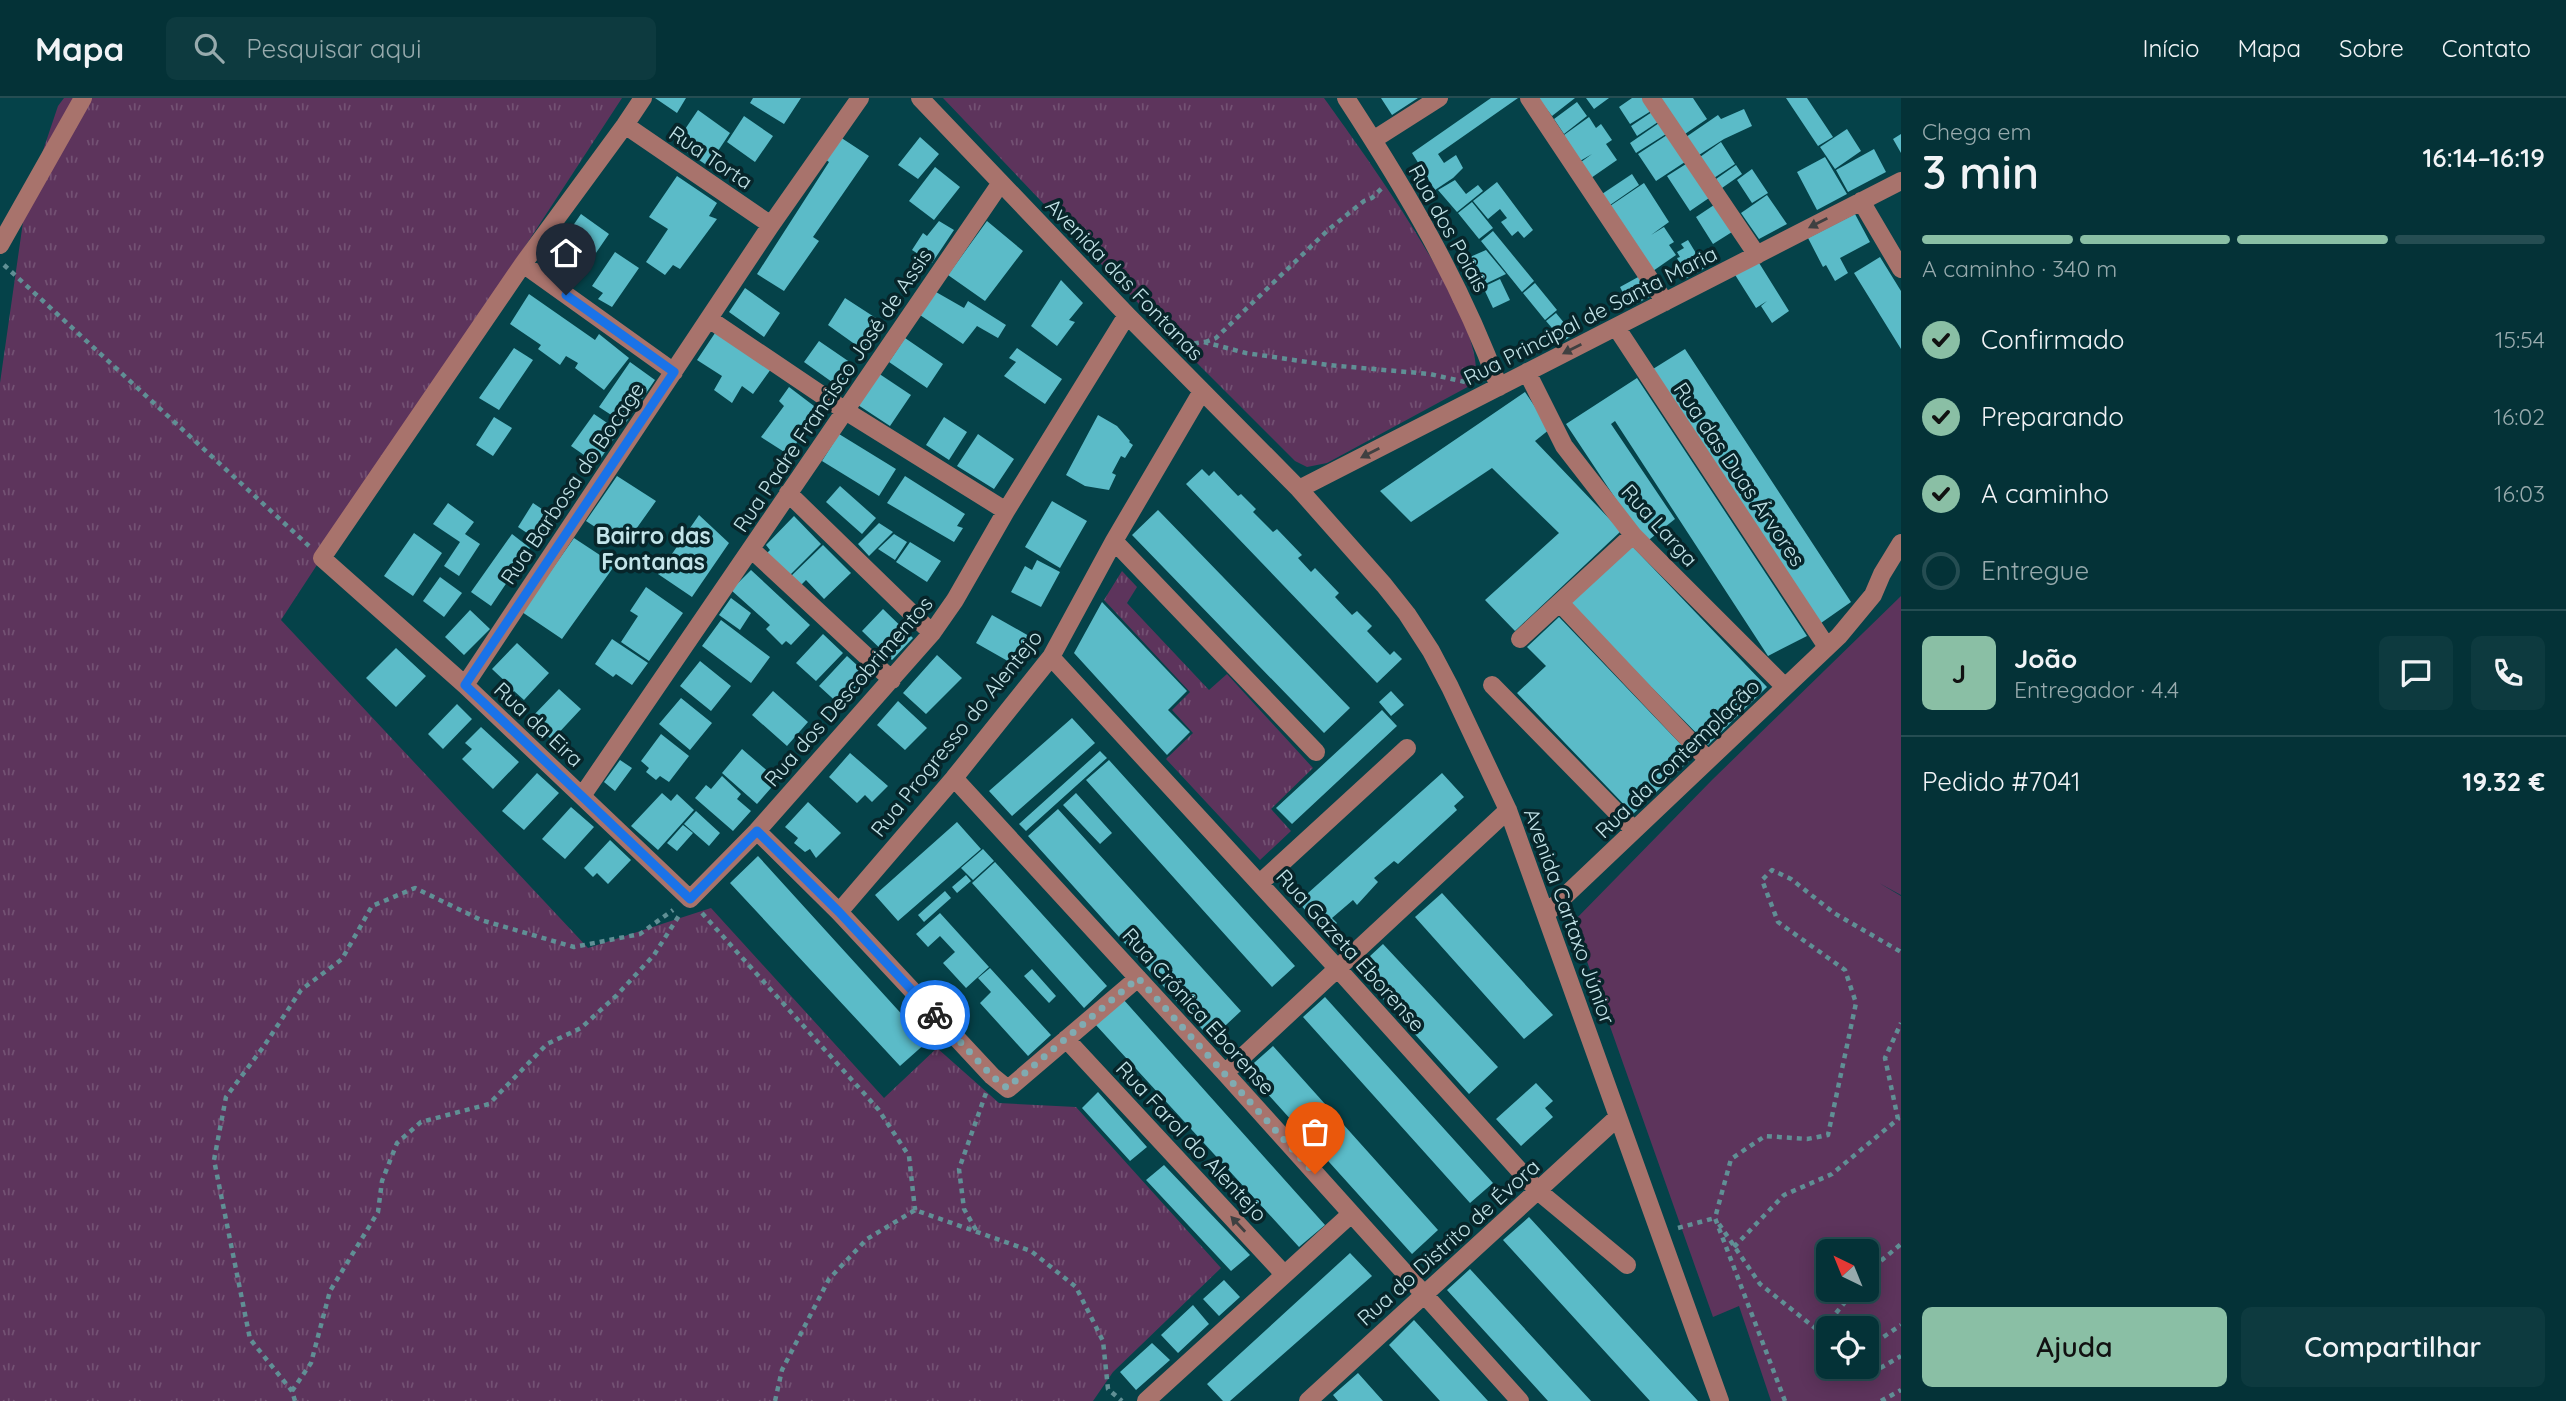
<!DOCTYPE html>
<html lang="pt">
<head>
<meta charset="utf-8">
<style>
  :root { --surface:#043237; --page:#0d3a3f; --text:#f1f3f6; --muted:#97aaad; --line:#254d52; --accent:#8abfa5 }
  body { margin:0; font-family:Quicksand,sans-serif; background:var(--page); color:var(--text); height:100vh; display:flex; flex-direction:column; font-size:26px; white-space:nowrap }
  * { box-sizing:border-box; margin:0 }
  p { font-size:23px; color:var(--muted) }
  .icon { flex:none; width:38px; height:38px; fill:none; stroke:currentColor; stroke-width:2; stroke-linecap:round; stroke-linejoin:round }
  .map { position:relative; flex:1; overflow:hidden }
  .details { display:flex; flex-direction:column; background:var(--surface); width:665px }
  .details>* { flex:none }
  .needle { width:46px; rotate:317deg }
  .fabs { position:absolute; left:1816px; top:1141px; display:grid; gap:14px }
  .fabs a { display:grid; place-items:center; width:63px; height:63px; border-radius:10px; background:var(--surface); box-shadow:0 4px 18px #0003,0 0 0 2px var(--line); font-size:35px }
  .pin { position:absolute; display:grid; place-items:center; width:60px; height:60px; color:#fff; margin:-72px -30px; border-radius:50% 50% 50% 0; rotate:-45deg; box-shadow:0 0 7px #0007 }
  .pin .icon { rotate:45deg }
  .courier { position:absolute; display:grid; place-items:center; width:70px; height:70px; margin:-35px; border:5px solid #1a73e8; border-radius:50%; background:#fff; color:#222; box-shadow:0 2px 9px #0007 }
  .summary em { font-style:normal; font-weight:600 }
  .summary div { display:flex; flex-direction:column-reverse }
  .summary { display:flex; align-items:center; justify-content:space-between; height:119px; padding:0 21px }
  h1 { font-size:46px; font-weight:600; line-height:52px }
  .bar { display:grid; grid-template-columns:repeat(4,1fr); gap:10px 7px; align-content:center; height:84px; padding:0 21px }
  .bar i { height:9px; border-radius:5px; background:var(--line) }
  .bar .current { background:var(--accent) }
  .bar p { grid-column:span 4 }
  .line { display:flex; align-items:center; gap:18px; padding:0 21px; border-top:2px solid var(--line) }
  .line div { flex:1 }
  .round { display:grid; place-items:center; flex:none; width:74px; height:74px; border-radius:10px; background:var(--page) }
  ol { padding:0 21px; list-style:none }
  li { display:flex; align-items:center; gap:21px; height:77px }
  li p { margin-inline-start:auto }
  li .icon { padding:7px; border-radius:50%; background:var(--accent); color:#111; stroke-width:4 }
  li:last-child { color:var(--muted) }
  li i { width:38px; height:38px; border:4px solid var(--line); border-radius:50% }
  .cta { display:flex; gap:14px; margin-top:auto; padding:14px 21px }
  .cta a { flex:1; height:80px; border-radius:10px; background:var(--accent); color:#111; font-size:28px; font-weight:600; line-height:80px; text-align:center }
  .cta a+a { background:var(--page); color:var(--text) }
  header { display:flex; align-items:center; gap:42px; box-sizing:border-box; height:98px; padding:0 35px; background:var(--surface); border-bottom:2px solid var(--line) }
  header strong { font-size:33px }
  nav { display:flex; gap:38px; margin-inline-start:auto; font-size:24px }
  .search { width:490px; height:63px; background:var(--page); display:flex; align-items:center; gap:18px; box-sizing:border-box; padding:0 24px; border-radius:10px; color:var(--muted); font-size:26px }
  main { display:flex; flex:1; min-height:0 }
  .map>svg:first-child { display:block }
  .grass { fill:url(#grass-tufts) }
  .pitch { fill:#5d345c; fill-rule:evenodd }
  .building { fill:#5bbbc8 }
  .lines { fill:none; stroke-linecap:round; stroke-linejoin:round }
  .path { stroke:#608f95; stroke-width:4.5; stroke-dasharray:5 5; stroke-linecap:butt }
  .minor { stroke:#a8736c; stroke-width:18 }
  .oneway { fill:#3f4041 }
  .done { stroke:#80abb1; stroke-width:7; stroke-dasharray:0 12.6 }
  .route { stroke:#1a73e8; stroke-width:9 }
  .labels { text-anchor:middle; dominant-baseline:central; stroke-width:7; stroke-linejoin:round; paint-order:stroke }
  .street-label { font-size:21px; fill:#c3e4e9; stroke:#07252a }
  .neighbourhood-label { font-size:23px; font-weight:bold; fill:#c3e4e9; stroke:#07252a }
</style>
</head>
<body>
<header>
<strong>Mapa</strong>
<div class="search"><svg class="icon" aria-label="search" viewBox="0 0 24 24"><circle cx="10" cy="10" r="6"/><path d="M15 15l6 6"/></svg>Pesquisar aqui</div>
<nav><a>Início</a><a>Mapa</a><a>Sobre</a><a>Contato</a></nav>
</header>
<main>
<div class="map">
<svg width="1901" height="1303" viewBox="0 0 1901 1303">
  <defs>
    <pattern id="grass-tufts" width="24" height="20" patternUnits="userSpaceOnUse" patternTransform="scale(1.75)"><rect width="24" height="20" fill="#5d345c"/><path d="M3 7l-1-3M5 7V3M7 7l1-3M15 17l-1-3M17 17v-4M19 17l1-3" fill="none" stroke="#735173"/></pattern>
  </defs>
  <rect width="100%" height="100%" fill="#054249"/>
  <path class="grass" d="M64 0H622L281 522 588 850 711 810 884 1000 937 950 999 1005 1076 1009 1221 1170 1113 1274 1093 1303H0V285L26 103 58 8Z
    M943 0H1324C1356 45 1498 236 1473 286L1327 365 1307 369 1295 363 1160 228Z
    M1122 473 1137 489 1127 505 1209 592 1227 576 1313 670 1271 711 1291 733 1260 762 1166 661 1193 635 1172 612 1190 594 1104 502Z"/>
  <path class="pitch" d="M1901 498V797L1879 785 1901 798V1303H1771L1739 1208 1713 1219 1573 824 1712 682ZM1867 1153V1192H1829V1153ZM1867 1230V1269H1829V1230Z"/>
  <path class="building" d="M655 0H686L677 15Z
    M753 0H801L784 26 750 5Z
    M1381 0H1418L1392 17Z
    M1491 0H1518L1438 56 1444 65 1456 57 1463 70 1453 80 1435 92 1412 55Z
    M1538 0H1575L1552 18Z
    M1586 0H1609L1594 11Z
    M1632 0H1642L1651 13 1630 26 1619 9Z
    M1661 0H1693L1707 21 1685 36Z
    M1786 0H1807L1833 39 1818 48Z
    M1577 4 1587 18 1564 36 1554 21Z
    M1744 11 1752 28 1724 41 1699 57 1686 39 1718 17 1721 21Z
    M698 12 730 35 708 68 675 46Z
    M1652 14 1658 24 1637 38 1631 28Z
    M744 18 773 38 755 64 727 44Z
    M1589 19 1596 30 1601 26 1612 42 1606 46 1617 62 1591 80 1581 64 1592 56 1580 63 1564 37Z
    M1659 25 1666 36 1636 55 1630 45Z
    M1847 31 1861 53 1835 71 1820 49Z
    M1901 36V55L1893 41Z
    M1667 37 1685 64 1656 83 1638 56Z
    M840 39 869 58 813 139 819 143 784 193 757 176 829 64 825 61Z
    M920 39 939 56 918 81 898 67Z
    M1721 44 1735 66 1714 80 1700 59Z
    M1874 51 1886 74 1848 94 1836 72Z
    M1825 59 1847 96 1817 112 1797 74Z
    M1686 66 1709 100 1690 113 1667 78Z
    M1736 67 1742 76 1722 90 1716 81Z
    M935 69 960 89 934 122 909 103Z
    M1752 71 1768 95 1752 105 1737 82Z
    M1632 76 1639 87 1610 107 1602 96Z
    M677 78 717 105 709 118 717 121 680 171 673 167 665 177 646 164 668 131 649 119Z
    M1455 82 1466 96 1478 87 1483 93 1457 114 1438 92Z
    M1497 84 1533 132 1524 140 1518 133 1512 138 1501 124 1507 120 1500 111 1488 121 1473 103Z
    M1644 85 1669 124 1651 137 1664 129 1674 144 1669 147 1676 157 1653 173 1610 108Z
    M1767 97 1787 126 1759 141 1741 115Z
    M1472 104 1493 130 1479 141 1458 115Z
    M1714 107 1732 134 1713 146 1696 119Z
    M581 116 609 136 578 181 550 161Z
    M1855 116 1870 144 1840 160 1848 175 1835 183 1826 167 1823 169 1808 140Z
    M939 123 954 132 932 165 912 152 923 135 927 138Z
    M987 123 1023 153 985 203 948 177Z
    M1493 133 1534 183 1522 194 1481 143Z
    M1688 142 1705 170 1687 180 1677 160 1680 159 1677 154 1684 150 1681 146Z
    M1486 152 1506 176 1483 187 1470 159Z
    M615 154 639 170 612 209 598 201 603 195 592 188Z
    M1880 159 1901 193V251L1854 175Z
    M1756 160 1789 213 1772 225 1761 208 1767 203 1756 210 1732 172Z
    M1640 178 1651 198 1630 209 1620 189Z
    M1500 181 1510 202 1493 210 1483 189Z
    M1061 182 1083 205 1069 222 1075 224 1057 248 1031 228Z
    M1535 185 1557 212 1545 222 1523 195Z
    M745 190 780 215 764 239 729 214Z
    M936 194 964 210 968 203 1006 227 998 240 977 228 963 246 920 217Z
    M529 196 595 242 599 236 629 260 604 292 575 270 578 265 566 258 560 267 538 251 541 247 510 226Z
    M845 200 882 224 863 252 828 227Z
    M1556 215 1574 237 1563 243 1546 223Z
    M715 235 771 271 753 296 742 288 732 305 714 292 722 278 697 262Z
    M905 240 943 266 927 290 889 264Z
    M819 243 854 267 839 289 804 264Z
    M514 250 533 262 499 312 479 300Z
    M1017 250 1062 281 1045 306 1004 278 1016 264 1009 260Z
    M1685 251 1851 504 1821 525 1653 271Z
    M630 264 655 282 625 326 599 309Z
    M878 275 911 297 890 328 858 307Z
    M1637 280 1807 538 1768 558 1615 323 1611 326 1675 421 1645 445 1566 326Z
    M789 289 818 311 789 357 761 339 784 308 779 303Z
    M1525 294 1550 331 1535 343 1621 433 1515 533 1485 502 1559 435 1492 370 1411 424 1380 393Z
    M594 316 619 333 597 366 571 348Z
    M1098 317 1117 328 1130 343 1129 344 1133 347 1125 360 1121 358 1112 375 1116 377 1109 392 1085 388 1066 377Z
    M494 319 512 330 493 358 476 347Z
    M944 319 967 334 949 362 926 347Z
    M839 336 896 371 879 398 822 363Z
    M978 336 1014 361 994 391 957 368Z
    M1202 371 1209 378 1214 373 1238 398 1241 396 1256 411 1253 414 1273 434 1277 431 1302 457 1298 460 1311 474 1315 470 1339 495 1335 499 1352 517 1357 513 1372 528 1367 533 1390 557 1394 553 1402 561 1377 585 1186 386Z
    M617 378 656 403 624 448 586 423Z
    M905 378 965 416 957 428 963 430 954 444 887 405Z
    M840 388 876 420 862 436 826 404Z
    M1052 403 1087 423 1060 470 1025 449Z
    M448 405 474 424 465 436 480 446 459 478 444 468 460 444 433 426Z
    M533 405 557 421 542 445 518 429Z
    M1158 412 1350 610 1324 635 1132 437Z
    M699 417 729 445 692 499 658 476Z
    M794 418 821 446 788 479 766 456 770 452 766 447Z
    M879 425 893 434 869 458 858 446Z
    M414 435 442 455 413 498 384 478Z
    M512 436 530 450 491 508 471 494Z
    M894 436 907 444 895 462 878 451Z
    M574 440 615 467 562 541 522 514Z
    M910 444 941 463 927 484 896 464Z
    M823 447 851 475 824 501 806 482 799 489 789 480Z
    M1632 448 1767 589 1708 647 1570 506Z
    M1037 462 1060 474 1041 509 1011 494 1025 468 1032 472Z
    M751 472 810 527 791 547 786 543 782 547 766 531 770 527 731 492Z
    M440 479 462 495 444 519 423 503Z
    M646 489 683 515 649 563 621 544 638 518 630 513Z
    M731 500 751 515 740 532 719 517Z
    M1102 504 1187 593 1168 612 1190 634 1167 657 1074 555Z
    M883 511 913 540 892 562 862 533Z
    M470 512 490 531 464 557 445 539Z
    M992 517 1029 538 1013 566 976 545Z
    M1559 519 1693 659 1633 716 1517 595 1546 568 1527 549Z
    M721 522 770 559 751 585 702 548Z
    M823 536 843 555 816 583 796 565Z
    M612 541 648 565 632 587 616 576 613 579 595 566Z
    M517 545 549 575 524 602 514 593 510 597 505 591 509 587 492 571Z
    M396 550 426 578 396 609 366 580Z
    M937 557 962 580 926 616 903 595Z
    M847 558 870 579 842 609 819 588Z
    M700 563 731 588 711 613 680 588Z
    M559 591 581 611 552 642 530 621Z
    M773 593 808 624 787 648 752 617Z
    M1391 593 1404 607 1391 618 1379 604Z
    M681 600 712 625 690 652 659 626Z
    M898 603 927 630 905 652 877 627Z
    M457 606 472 621 443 651 428 636Z
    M1382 612 1397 628 1292 726 1276 710Z
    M1072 620 1095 645 1012 718 989 693Z
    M481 629 519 664 493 691 462 661 472 651 465 645Z
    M661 636 689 658 669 684 660 678 656 682 646 674 649 670 641 663Z
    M742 651 778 682 757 706 722 675Z
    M1100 653 1107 660 1026 733 1019 726Z
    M850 655 888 688 872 704 865 697 857 705 829 679Z
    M620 662 632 670 615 693 604 684Z
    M1109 662 1295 868 1272 889 1086 682Z
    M537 675 559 695 524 732 502 713Z
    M1442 675 1464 699 1454 708 1457 712 1398 766 1394 763 1374 780 1378 784 1357 807 1353 802 1332 820 1337 825 1326 835 1298 804Z
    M722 678 741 696 737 701 751 713 733 733 695 700 706 687 711 691Z
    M662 695 671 703 677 696 694 712 658 752 631 728Z
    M1076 695 1112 735 1100 746 1063 707Z
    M808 704 841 735 816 760 810 751 805 754 794 745 798 740 785 729Z
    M571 709 594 729 565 761 542 741Z
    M1058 711 1241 913 1211 941 1028 738Z
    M696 713 720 735 709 748 684 726Z
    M957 724 981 751 898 823 875 797Z
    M683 727 693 735 677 753 667 745Z
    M610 742 631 762 608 786 597 775 593 779 584 770Z
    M983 751 994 763 973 782 961 770Z
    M758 758 927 944 900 968 730 785Z
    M995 764 1107 888 1084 910 972 785Z
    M966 777 971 783 957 795 952 789Z
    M945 793 951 800 924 824 918 817Z
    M1442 795 1553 917 1524 941 1415 819Z
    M940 815 989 869 966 890 943 865 955 854 940 838 928 849 916 836Z
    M1383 846 1498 969 1469 996 1356 871Z
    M990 870 1051 937 1028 958 980 905 991 894 978 880Z
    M1032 871 1056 898 1049 905 1024 878Z
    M1325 899 1493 1085 1470 1105 1303 919Z
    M1123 901 1325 1127 1299 1149 1095 926Z
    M1273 948 1438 1132 1412 1156 1246 972Z
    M1536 985 1553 1003 1545 1010 1553 1019 1521 1048 1496 1021Z
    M1098 994 1147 1049 1130 1063 1082 1010Z
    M1164 1067 1250 1157 1231 1173 1146 1082Z
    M1529 1119 1698 1303H1650L1503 1142Z
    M1350 1155 1372 1178 1230 1303H1223L1207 1286Z
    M1470 1171 1591 1303H1548L1447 1192Z
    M1224 1182 1240 1199 1219 1218 1203 1201Z
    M1193 1207 1209 1226 1178 1255 1161 1237Z
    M1414 1222 1488 1303H1440L1389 1247Z
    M1152 1245 1170 1262 1136 1292 1120 1274Z
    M1358 1275 1383 1303H1338L1333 1297Z"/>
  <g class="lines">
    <path class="path" d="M4 167 309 448
      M1205 244 1216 240 1328 132 1364 103 1372 100 1382 90
      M1184 247 1204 244 1246 255 1328 267 1430 276 1465 284
      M702 815 878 1011 909 1058 915 1112
      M1719 1126 1760 1186 1815 1230 1827 1226 1855 1192
      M1678 1130 1715 1120
      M976 1132 964 1111 959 1071 986 995
      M1734 1149 1784 1097 1832 1076 1898 1021 1885 960 1901 925
      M1867 1177 1876 1167 1901 1146
      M1867 1250 1901 1227
      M1856 1269 1860 1276H1870L1901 1258
      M292 1293 311 1265 330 1193 378 1114 382 1083 397 1045 421 1024 489 1006 547 946 581 930 616 898 654 857 680 816
      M295 1303 292 1293 250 1241 214 1062 226 999 264 948 301 892 342 861 372 808 415 790 481 822 574 849 640 836 673 812
      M775 1303 782 1272 829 1181 867 1141 915 1112 1031 1153 1076 1189 1103 1243 1108 1291 1122 1303
      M1785 1303 1715 1120 1731 1061 1765 1038 1807 1041 1828 1037 1856 905 1845 872 1778 824 1762 782 1772 772 1791 781 1834 815 1901 854
      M1881 1303 1901 1292"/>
    <path class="minor" d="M643 0 625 27 523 166 322 460 465 587 690 801 757 733 932 535 955 502 1006 413 1127 217
      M920 0 1127 217 1299 391 1384 487 1407 516 1431 553 1450 589 1508 712 1720 1303
      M1346 0C1406 92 1461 185 1499 289
      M1529 0 1665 204
      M1651 0 1757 157
      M625 27 771 127
      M1373 42 1439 0
      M1861 103 1901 171
      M0 147 83 0
      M523 166 674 274
      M709 221 844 312 1006 413
      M1616 229 1827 549
      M1527 274 1564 348 1633 437 1785 589
      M1299 391 1901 83
      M788 395 932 535
      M1114 443 1316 654
      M751 451 892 582
      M1560 505 1708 662
      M1520 541 1633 437
      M1051 559 1338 871 1538 1093 1627 1167
      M465 587 771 127 860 0
      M1492 587 1634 732
      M954 680 1225 975 1520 1303
      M582 698 1000 86
      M757 733 839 814 992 978 1008 991 1138 880
      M1260 785 1407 650
      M839 814 954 680 1051 559 1114 443 1202 293
      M1546 816 1839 538 1873 497 1882 476 1901 445
      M1066 941 1284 1176
      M1225 975 1508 712
      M1146 1303 1351 1116
      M1308 1303 1618 1019"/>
  </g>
  <defs><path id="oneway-solid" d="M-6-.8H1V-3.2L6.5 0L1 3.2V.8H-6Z" transform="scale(1.75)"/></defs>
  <g class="oneway">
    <use href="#oneway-solid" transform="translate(1818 125) rotate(153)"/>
    <use href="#oneway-solid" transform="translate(1572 251) rotate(153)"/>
    <use href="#oneway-solid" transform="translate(1370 355) rotate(153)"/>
    <use href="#oneway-solid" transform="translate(1238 1126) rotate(-133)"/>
  </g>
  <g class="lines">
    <path class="done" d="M935 917 992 978 1007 990 1138 880 1315 1076"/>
    <path class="route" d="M566 197 674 274 465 587 690 801 757 733 839 814 935 917"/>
  </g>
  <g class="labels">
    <g class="street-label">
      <text transform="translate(711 59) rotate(34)">Rua Torta</text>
      <text transform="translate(1449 130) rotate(61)">Rua dos Poiais</text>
      <text transform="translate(1125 181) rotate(46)">Avenida das Fontanas</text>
      <text transform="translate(1590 217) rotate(-27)">Rua Principal de Santa Maria</text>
      <text transform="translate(832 292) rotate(-56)">Rua Padre Francisco José de Assis</text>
      <text transform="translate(1740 376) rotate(56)">Rua das Duas Árvores</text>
      <text transform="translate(572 385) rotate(-56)">Rua Barbosa do Bocage</text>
      <text transform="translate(1660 427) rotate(48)">Rua Larga</text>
      <text transform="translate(848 593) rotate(-49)">Rua dos Descobrimentos</text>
      <text transform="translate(539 626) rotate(43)">Rua da Eira</text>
      <text transform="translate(956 635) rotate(-51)">Rua Progresso do Alentejo</text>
      <text transform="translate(1677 660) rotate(-44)">Rua da Contemplação</text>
      <text transform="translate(1570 818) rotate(70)">Avenida Cartaxo Júnior</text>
      <text transform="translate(1351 852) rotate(48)">Rua Gazeta Eborense</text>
      <text transform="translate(1199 913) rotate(48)">Rua Crónica Eborense</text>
      <text transform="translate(1192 1043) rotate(47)">Rua Farol do Alentejo</text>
      <text transform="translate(1448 1144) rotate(-42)">Rua do Distrito de Évora</text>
    </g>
    <g class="neighbourhood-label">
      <text x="653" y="437">Bairro das<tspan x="653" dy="26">Fontanas</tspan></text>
    </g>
  </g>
</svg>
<div class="fabs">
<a><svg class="needle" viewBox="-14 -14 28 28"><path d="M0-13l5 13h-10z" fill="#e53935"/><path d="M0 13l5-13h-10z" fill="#97aaad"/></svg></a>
<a><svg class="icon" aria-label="locate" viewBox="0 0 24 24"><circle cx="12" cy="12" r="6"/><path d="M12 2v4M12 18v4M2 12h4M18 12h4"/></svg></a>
</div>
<div class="pin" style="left:1315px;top:1076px;background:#ea580c"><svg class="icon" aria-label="bag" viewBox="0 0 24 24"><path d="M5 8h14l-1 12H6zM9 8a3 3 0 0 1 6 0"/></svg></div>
<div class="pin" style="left:566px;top:197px;background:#1f2937"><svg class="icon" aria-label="home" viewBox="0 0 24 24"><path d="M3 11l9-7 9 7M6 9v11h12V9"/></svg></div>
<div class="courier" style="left:935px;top:917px"><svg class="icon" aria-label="bike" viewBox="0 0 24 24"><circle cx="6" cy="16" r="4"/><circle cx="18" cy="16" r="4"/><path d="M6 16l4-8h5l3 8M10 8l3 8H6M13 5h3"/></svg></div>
</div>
<section class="details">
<div class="summary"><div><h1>3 min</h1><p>Chega em</p></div><em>16:14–16:19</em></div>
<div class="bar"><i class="current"></i><i class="current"></i><i class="current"></i><i></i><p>A caminho · 340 m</p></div>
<ol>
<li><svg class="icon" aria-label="check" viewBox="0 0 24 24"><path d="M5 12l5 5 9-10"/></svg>Confirmado<p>15:54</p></li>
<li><svg class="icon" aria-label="check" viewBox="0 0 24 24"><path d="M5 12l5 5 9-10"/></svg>Preparando<p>16:02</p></li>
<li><svg class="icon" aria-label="check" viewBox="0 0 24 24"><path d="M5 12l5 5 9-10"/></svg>A caminho<p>16:03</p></li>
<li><i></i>Entregue</li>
</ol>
<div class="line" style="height:126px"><b class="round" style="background:var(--accent);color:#111">J</b><div><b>João</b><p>Entregador · 4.4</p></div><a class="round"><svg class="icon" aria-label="chat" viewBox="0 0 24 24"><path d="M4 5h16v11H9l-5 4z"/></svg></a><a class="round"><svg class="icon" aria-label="phone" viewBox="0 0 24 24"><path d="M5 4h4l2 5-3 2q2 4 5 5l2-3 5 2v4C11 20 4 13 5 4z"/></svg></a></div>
<div class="line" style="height:91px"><div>Pedido #7041</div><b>19.32 €</b></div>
<div class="cta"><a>Ajuda</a><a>Compartilhar</a></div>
</section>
</main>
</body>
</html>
